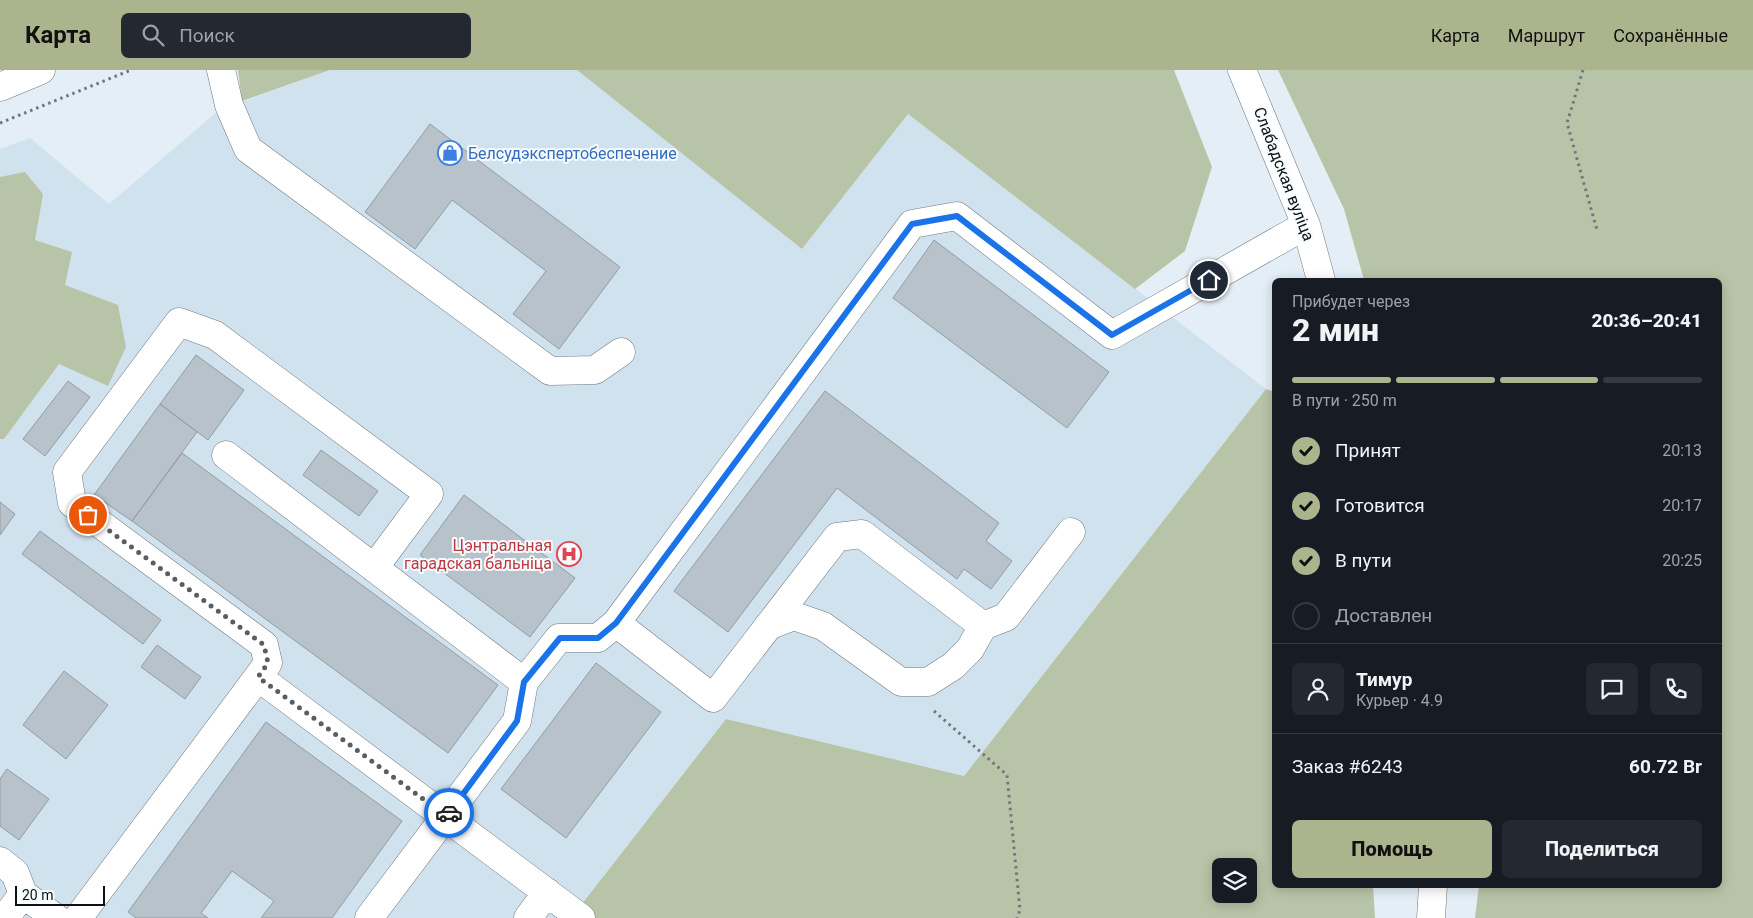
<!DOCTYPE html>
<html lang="ru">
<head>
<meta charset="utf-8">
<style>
  :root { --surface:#171b24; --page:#242831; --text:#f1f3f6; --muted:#9ea1a6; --line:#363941; --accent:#acb48e }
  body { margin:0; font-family:Roboto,sans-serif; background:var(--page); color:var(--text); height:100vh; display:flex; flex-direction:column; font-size:19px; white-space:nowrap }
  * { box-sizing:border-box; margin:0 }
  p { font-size:16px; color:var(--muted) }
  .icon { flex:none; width:28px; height:28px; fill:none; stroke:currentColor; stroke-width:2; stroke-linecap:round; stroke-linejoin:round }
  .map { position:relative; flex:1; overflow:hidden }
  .drawer { position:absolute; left:1272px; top:208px; width:450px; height:610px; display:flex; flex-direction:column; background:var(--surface); border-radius:8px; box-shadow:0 2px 12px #0003 }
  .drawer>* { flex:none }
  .fabs { position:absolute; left:1212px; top:788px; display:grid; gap:10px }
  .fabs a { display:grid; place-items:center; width:45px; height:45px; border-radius:8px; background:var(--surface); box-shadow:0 2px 12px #0003; font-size:25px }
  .scale { position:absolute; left:15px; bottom:12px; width:90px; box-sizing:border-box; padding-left:5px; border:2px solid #0d1113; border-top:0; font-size:14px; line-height:18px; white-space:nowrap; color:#0d1113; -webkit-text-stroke:4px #f6fbfe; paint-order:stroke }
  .pin { position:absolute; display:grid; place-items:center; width:42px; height:42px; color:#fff; margin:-21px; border:2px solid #fff; border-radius:50%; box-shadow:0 1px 5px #0007 }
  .courier { position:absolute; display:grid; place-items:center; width:50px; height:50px; margin:-25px; border:4px solid #1a73e8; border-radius:50%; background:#fff; color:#222; box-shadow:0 1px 6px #0007 }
  .overview em { font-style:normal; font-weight:800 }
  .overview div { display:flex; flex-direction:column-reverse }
  .overview { display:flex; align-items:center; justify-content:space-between; height:85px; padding:0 20px }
  h1 { font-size:32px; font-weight:800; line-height:38px }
  .bar { display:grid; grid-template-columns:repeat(4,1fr); gap:8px 5px; align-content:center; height:60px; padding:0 20px }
  .bar i { height:6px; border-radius:4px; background:var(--line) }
  .bar .selected { background:var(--accent) }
  .bar p { grid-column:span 4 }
  .line { display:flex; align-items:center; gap:12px; padding:0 20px; border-top:1px solid var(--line) }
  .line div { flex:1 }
  .round { display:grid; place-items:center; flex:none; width:52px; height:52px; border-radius:8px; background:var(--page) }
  ol { padding:0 20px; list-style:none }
  li { display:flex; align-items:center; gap:15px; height:55px }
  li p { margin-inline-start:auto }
  li .icon { padding:5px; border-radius:50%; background:var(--accent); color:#111; stroke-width:4 }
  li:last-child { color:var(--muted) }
  li i { width:28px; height:28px; border:2px solid var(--line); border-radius:50% }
  .button { display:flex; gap:10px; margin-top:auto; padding:10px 20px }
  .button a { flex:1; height:58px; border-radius:8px; background:var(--accent); color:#111; font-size:20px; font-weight:800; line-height:58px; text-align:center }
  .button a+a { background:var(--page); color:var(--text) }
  header { display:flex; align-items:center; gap:30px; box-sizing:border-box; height:70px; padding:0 25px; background:var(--accent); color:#111 }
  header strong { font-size:24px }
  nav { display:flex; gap:28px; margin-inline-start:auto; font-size:18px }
  .search { width:350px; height:45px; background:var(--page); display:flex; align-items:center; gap:12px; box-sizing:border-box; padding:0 18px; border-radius:8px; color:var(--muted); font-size:19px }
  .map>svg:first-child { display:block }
  .built { fill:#d1e2ef }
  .green { fill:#b8c4a7; fill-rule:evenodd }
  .building { fill:#b8c2ca; stroke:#929ca4 }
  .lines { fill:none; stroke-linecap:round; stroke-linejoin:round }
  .minor-casing { stroke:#707980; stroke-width:29 }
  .path { stroke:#70777c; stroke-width:3; stroke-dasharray:2.5 4; stroke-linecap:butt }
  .minor { stroke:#fff; stroke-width:28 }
  .done { stroke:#585e62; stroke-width:5; stroke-dasharray:0 9 }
  .route { stroke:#1a73e8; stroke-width:6 }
  .labels { text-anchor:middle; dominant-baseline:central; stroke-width:4; stroke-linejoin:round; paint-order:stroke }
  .shop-label { font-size:16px; fill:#366cbe; stroke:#f6fbfe; text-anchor:start }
  .street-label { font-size:16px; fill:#0d1113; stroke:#f6fbfe }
  .health-label { font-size:16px; fill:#be3a42; stroke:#f6fbfe; text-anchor:end }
</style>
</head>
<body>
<header>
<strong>Карта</strong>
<div class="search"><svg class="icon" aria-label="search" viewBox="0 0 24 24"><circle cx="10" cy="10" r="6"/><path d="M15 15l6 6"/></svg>Поиск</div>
<nav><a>Карта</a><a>Маршрут</a><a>Сохранённые</a></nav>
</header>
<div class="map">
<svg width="1753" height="848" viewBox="0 0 1753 848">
  <rect width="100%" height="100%" fill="#e4eef6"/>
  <path class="built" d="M330 0H577L802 179 908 44 1266 319 964 706 726 649 571 848H0V79L30 68 109 134 219 40Z"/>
  <path class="green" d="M238 0H330L242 31Z
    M577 0H1174L1212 97 1185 181 1135 219 908 44 802 179Z
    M1278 0H1753V848H1475L1479 815H1720V210H1364L1344 139Z
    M25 102 43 124 35 170 72 182 65 215 118 235 126 277 108 316 59 294 4 369H0V107Z
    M1266 319 1275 322V815H1373L1375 848H571L726 649 964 706ZM1221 796H1249V824H1221Z"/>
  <path class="building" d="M430 54 620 197 559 279 513 244 546 201 452 130 415 179 365 142Z
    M934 170 1109 302 1067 358 893 228Z
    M196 285 244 320 208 370 160 334Z
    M68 311 90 327 45 386 23 369Z
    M825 321 999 453 986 471 1012 491 991 519 964 499 957 509 837 418 728 562 674 521Z
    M160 334 197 362 132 451 94 425Z
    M321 380 378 421 359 446 303 405Z
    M182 383 498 615 448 683 132 451Z
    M464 425 575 508 530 567 420 485Z
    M0 432 15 444 0 465Z
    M40 461 161 550 143 574 22 484Z
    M157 575 201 607 185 629 141 597Z
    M596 593 661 642 566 768 501 719Z
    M64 601 108 635 66 689 23 655Z
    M266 652 402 751 332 848H261L274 831 232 801 201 843 208 848H136L128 842Z
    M7 699 49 729 19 770 0 756V709Z"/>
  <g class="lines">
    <defs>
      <path id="minor" d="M221 0 229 35 248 79 550 301 595 300 621 282
        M1242 0 1306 155 1321 210
        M0 17 41 0
        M226 385 524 612
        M616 553 713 628 837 467 862 464 983 556 1006 547 1071 462
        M768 556 794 546 823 556 901 612H928L953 596 970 579 983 556
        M258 607 268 593 264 575 72 433 67 402 179 252 215 265 429 424 374 498
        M0 791 15 803 23 824
        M5 848 23 824 56 848
        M78 848 258 607 581 848
        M369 848 517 651 524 612 559 568H598L616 553 912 154 957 146 1112 265 1306 155
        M528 848 547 822
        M1431 848 1433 815"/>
    </defs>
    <use href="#minor" class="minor-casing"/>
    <path class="path" d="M1583 0 1567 53 1597 160
      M0 53 131 0
      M934 641 1007 705 1020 840 1017 848"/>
    <use href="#minor" class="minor"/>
  </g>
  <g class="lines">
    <path class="done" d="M88 445 264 575 268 593 258 607 446 746 449 743"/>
    <path class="route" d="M449 743 517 651 524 612 560 568H598L616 553 912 154 957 146 1112 265 1209 210"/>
  </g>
  <defs>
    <symbol id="shop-ring" viewBox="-11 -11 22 22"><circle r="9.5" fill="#f6fbfe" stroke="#3f7fe0" stroke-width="1.5"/><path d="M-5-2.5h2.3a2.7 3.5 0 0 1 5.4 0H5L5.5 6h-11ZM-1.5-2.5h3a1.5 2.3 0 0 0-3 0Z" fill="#3f7fe0"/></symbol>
    <symbol id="hospital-ring" viewBox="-11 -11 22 22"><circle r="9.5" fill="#f6fbfe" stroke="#e0444e" stroke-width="1.5"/><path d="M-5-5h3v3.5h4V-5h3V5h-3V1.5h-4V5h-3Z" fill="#e0444e"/></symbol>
  </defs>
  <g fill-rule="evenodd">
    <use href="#shop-ring" x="436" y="69" width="28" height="28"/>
    <use href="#hospital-ring" x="555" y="470" width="28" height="28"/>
  </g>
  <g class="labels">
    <g class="shop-label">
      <text x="468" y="83">Белсудэкспертобеспечение</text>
    </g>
    <g class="street-label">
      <text transform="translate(1284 104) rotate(69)">Слабадская вуліца</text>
    </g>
    <g class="health-label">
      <text x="552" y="475">Цэнтральная<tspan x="552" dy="18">гарадская бальніца</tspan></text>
    </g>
  </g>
</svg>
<div class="fabs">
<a><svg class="icon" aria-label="layers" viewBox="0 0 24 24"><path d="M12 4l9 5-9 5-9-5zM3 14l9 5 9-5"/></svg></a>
</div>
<div class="scale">20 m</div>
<div class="pin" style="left:88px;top:445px;background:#ea580c"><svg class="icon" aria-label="bag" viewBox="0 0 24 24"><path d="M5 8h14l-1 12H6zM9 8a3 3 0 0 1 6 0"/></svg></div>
<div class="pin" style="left:1209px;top:210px;background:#1f2937"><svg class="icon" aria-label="home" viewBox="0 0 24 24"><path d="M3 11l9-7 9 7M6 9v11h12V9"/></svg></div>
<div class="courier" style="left:449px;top:743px"><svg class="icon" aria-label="car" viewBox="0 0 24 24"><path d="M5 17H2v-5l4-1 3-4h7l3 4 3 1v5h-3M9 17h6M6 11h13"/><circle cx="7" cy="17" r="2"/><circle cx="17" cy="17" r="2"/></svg></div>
<section class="drawer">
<div class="overview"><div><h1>2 мин</h1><p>Прибудет через</p></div><em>20:36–20:41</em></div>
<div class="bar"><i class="selected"></i><i class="selected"></i><i class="selected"></i><i></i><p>В пути · 250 m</p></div>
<ol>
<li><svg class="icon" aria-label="check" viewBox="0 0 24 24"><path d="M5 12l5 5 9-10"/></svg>Принят<p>20:13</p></li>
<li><svg class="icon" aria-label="check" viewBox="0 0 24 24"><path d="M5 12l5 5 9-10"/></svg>Готовится<p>20:17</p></li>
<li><svg class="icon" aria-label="check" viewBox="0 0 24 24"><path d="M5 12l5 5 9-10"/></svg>В пути<p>20:25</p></li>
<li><i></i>Доставлен</li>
</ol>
<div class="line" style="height:90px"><a class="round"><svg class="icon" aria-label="person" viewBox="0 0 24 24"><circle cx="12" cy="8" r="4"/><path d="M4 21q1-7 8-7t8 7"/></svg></a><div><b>Тимур</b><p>Курьер · 4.9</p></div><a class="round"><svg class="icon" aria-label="chat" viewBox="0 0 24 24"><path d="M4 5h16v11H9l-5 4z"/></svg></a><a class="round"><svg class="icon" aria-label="phone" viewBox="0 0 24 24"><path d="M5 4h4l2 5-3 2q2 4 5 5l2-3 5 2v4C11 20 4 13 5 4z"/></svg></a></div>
<div class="line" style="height:65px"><div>Заказ #6243</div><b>60.72 Br</b></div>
<div class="button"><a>Помощь</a><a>Поделиться</a></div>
</section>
</div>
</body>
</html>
